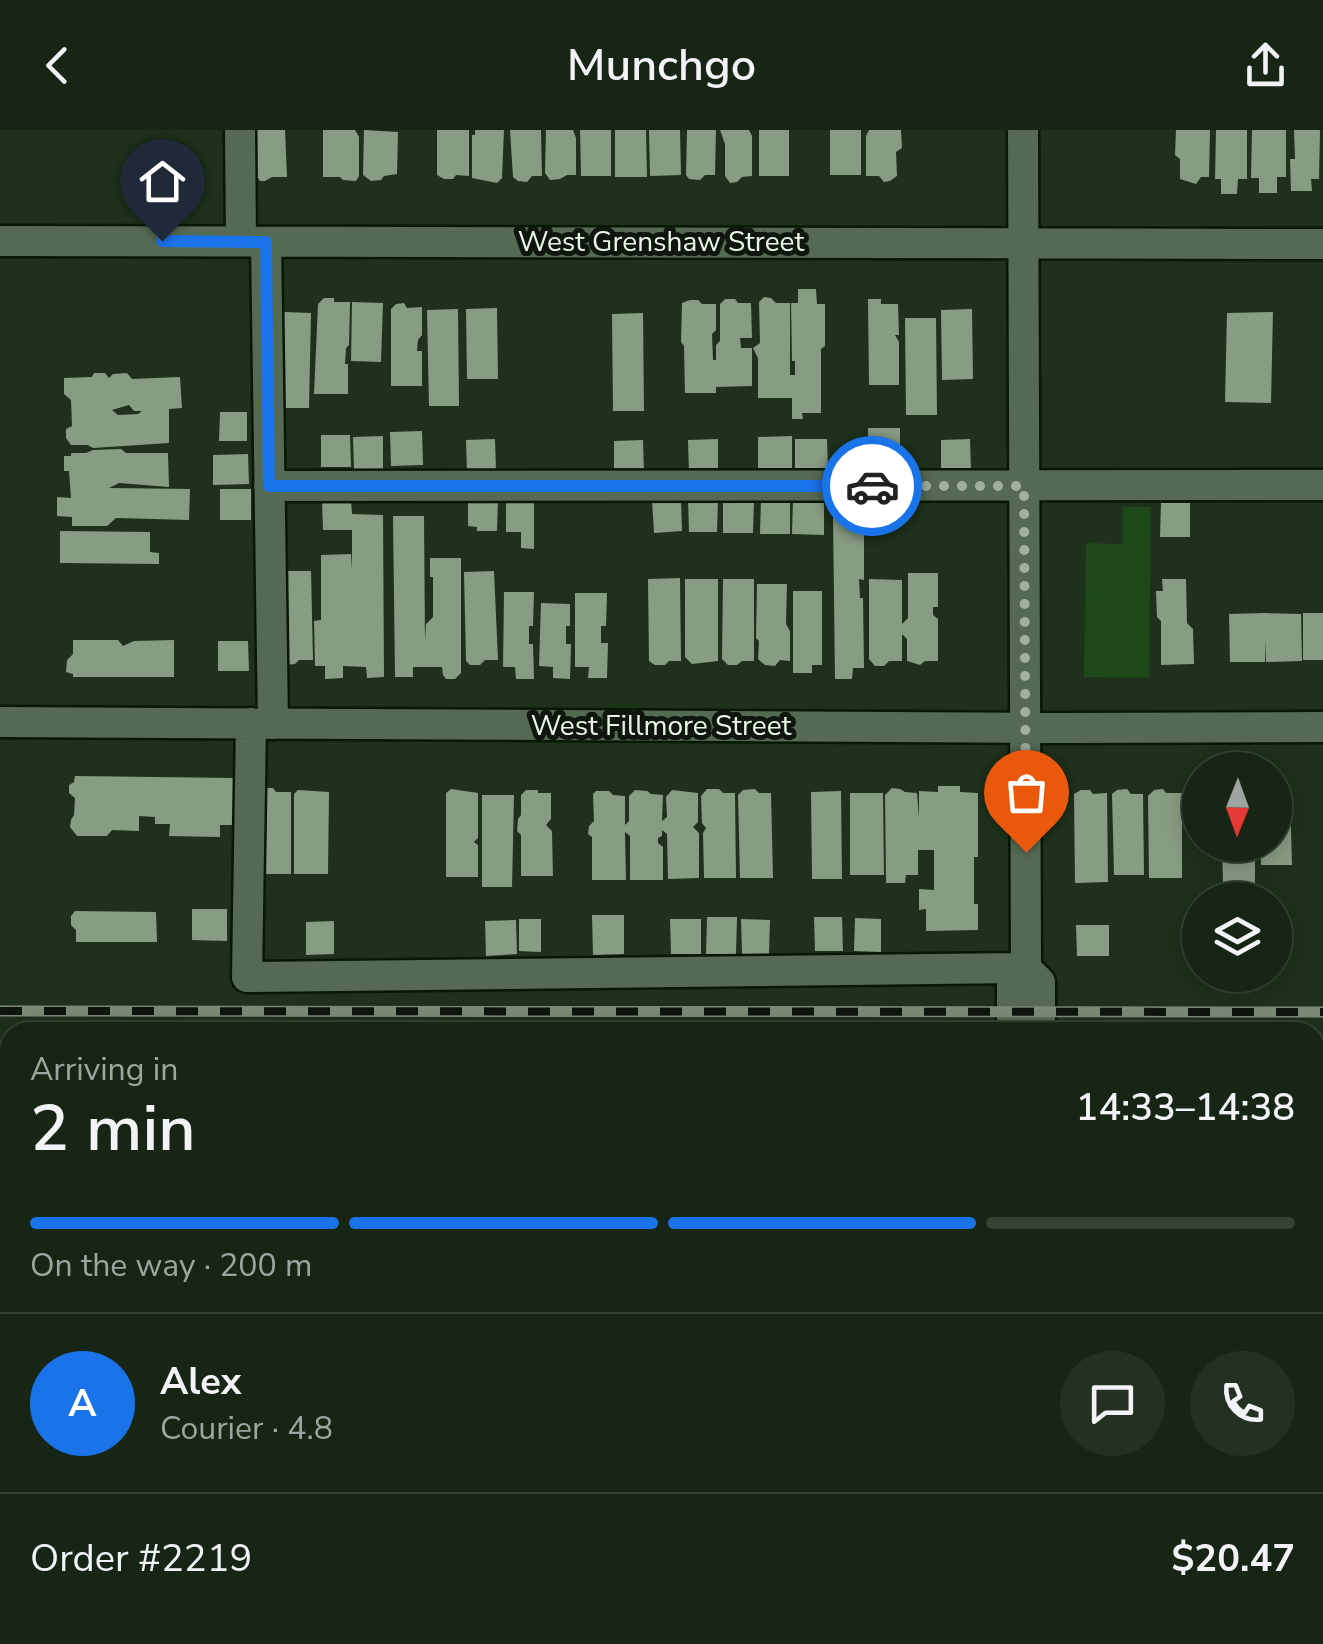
<!DOCTYPE html>
<html lang="en">
<head>
<meta charset="utf-8">
<style>
  :root { --surface:#162514; --page:#233122; --text:#f1f3f6; --muted:#9ea5a0; --line:#354234; --accent:#1a73e8 }
  body { margin:0; font-family:"Nunito Sans",sans-serif; background:var(--page); color:var(--text); height:100vh; display:flex; flex-direction:column; font-size:38px; white-space:nowrap }
  * { box-sizing:border-box; margin:0 }
  p { font-size:32px; color:var(--muted) }
  .icon { flex:none; width:55px; height:55px; fill:none; stroke:currentColor; stroke-width:2; stroke-linecap:round; stroke-linejoin:round }
  .map { position:relative; flex:1; overflow:hidden }
  .drawer { position:absolute; left:0px; top:892px; width:1325px; height:622px; display:flex; flex-direction:column; background:var(--surface); border-radius:30px 30px 0 0; box-shadow:0 5px 25px #0003,0 0 0 2px var(--line) }
  .drawer>* { flex:none }
  .needle { width:65px; rotate:181deg }
  .controls { position:absolute; left:1182px; top:622px; display:grid; gap:20px }
  .controls a { display:grid; place-items:center; width:110px; height:110px; border-radius:50%; background:var(--surface); box-shadow:0 5px 25px #0003,0 0 0 2px var(--line); font-size:50px }
  .pin { position:absolute; display:grid; place-items:center; width:85px; height:85px; color:#fff; margin:-102px -42px; border-radius:50% 50% 50% 0; rotate:-45deg; box-shadow:0 0 10px #0007 }
  .pin .icon { rotate:45deg }
  .courier { position:absolute; display:grid; place-items:center; width:100px; height:100px; margin:-50px; border:8px solid #1a73e8; border-radius:50%; background:#fff; color:#222; box-shadow:0 2px 12px #0007 }
  .headline em { font-style:normal; font-weight:600 }
  .headline div { display:flex; flex-direction:column-reverse }
  .headline { display:flex; align-items:center; justify-content:space-between; height:170px; padding:0 30px }
  h1 { font-size:65px; font-weight:600; line-height:75px }
  .bar { display:grid; grid-template-columns:repeat(4,1fr); gap:15px 10px; align-content:center; height:120px; padding:0 30px }
  .bar i { height:12px; border-radius:8px; background:var(--line) }
  .bar .current { background:var(--accent) }
  .bar p { grid-column:span 4 }
  .line { display:flex; align-items:center; gap:25px; padding:0 30px; border-top:2px solid var(--line) }
  .line div { flex:1 }
  .round { display:grid; place-items:center; flex:none; width:105px; height:105px; border-radius:52px; background:var(--page) }
  header { display:flex; justify-content:space-between; align-items:center; height:130px; padding:0 30px; background:var(--surface); font-size:45px; font-weight:600 }
  .map>svg:first-child { display:block }
  .green { fill:#1d4818 }
  .building { fill:#879d83; fill-rule:evenodd }
  .lines { fill:none; stroke-linecap:round; stroke-linejoin:round }
  .minor-casing { stroke:#071805; stroke-width:35 }
  .minor { stroke:#556a52; stroke-width:30 }
  .rail-casing { stroke:#7b8b78; stroke-width:11 }
  .rail { stroke:#0e160d; stroke-width:8; stroke-dasharray:22; stroke-linecap:butt }
  .done { stroke:#a2b0a0; stroke-width:10; stroke-dasharray:0 18 }
  .route { stroke:#1a73e8; stroke-width:12 }
  .labels { text-anchor:middle; dominant-baseline:central; stroke-width:10; stroke-linejoin:round; paint-order:stroke }
  .street-label { font-size:28px; fill:#e9f5e7; stroke:#0e160d }
</style>
</head>
<body>
<header><svg class="icon" aria-label="back" viewBox="0 0 24 24"><path d="M15 5l-7 7 7 7"/></svg>Munchgo<svg class="icon" aria-label="share" viewBox="0 0 24 24"><path d="M12 15V3M7 8l5-5 5 5M5 13v7h14v-7"/></svg></header>
<div class="map">
<svg width="1323" height="1514" viewBox="0 0 1323 1514">
  <rect width="100%" height="100%" fill="#1e311b"/>
  <path class="green" d="M1123 377H1151L1149 548 1084 547 1086 413 1123 414Z
    M79 1505H268V1514H79Z
    M684 1505H805V1514H684Z"/>
  <path class="building" d="M256 0H285L287 47H272L265 51H260L256 45Z
    M323 0H355L359 7V46L356 51 343 50 340 47H323Z
    M364 0 398 2 397 44 384 46 381 50 371 51 363 45Z
    M437 0H469V46L456 45 453 49H444L437 45Z
    M475 0H504L502 48 497 53 472 48V5H475Z
    M510 0H541L542 46H532L527 52 518 51 513 47Z
    M546 0H573L576 8V45H567L560 49 550 50 545 43Z
    M580 0H611V46H581Z
    M615 0H646L647 47H615Z
    M649 0H680L681 45 650 46Z
    M687 0H716L715 45H705L700 50 689 49 686 45Z
    M720 0H749L752 6V46L742 47 737 52 730 53 725 46V14Z
    M759 0H789V46H759Z
    M830 0H861V45H830Z
    M869 0H901L902 18 896 22 897 46 890 51 884 52 879 46H866V6Z
    M1176 0H1210L1209 47H1201L1196 54 1180 49V29L1175 25Z
    M1216 0H1247V49H1238L1237 64H1221V49H1215Z
    M1252 0H1286V47H1277V63H1259V48H1251Z
    M1294 0H1320L1319 49H1311L1312 61H1291L1290 29H1295Z
    M798 159H816L817 174H825V216L821 219V283H802L803 289H792V268H758V228L753 218 760 213 759 172 764 167 771 168 776 173H790V245H795V231H792L791 173H798Z
    M324 168H334V172H350L349 215 346 218 345 234H348V264H314L318 174Z
    M725 169H735L738 173H751L752 208H740L741 218H752V256L716 257V263H685L684 216 681 212 682 173 690 170H698L702 174H716V200L712 204 713 230H716V215L720 211V174Z
    M868 169H881V174H898L899 205H895L899 212V255H869Z
    M352 172 383 173 381 232 351 231Z
    M404 173 407 178 422 177V205L418 210 417 221H422V256H391V179L396 174Z
    M497 178 498 249H467L466 179Z
    M458 179 459 276H429L427 180Z
    M972 179 973 249 942 250 941 180Z
    M283 182 311 183 309 278H283Z
    M1273 182 1271 273 1225 272 1227 183Z
    M643 183 644 281H613L612 184Z
    M905 188H936L937 285H906Z
    M94 243H105L109 248 113 244 127 243 132 249 180 247 182 278 169 279V313L93 318 88 315H71L66 308V299L72 296 71 270 64 264V248L92 247ZM129 275 134 281H142L138 284 118 285 112 280Z
    M220 282H247V311H219Z
    M868 298H900V343L869 342Z
    M422 301 423 335 391 336 390 302Z
    M321 305H350L351 337H321Z
    M383 306V339H354L353 307Z
    M792 306V338H758V307Z
    M495 309 496 341 467 342 466 310Z
    M718 309V341L689 342 688 310Z
    M795 309H827L828 338H795Z
    M970 309 971 341 941 342V310Z
    M643 310 644 343H614V311Z
    M121 319 126 323H168L169 357 119 353 109 358 190 359 189 390 116 388 107 396H72V387L57 386V367L71 368 69 341H64V326H71V323H86L93 320Z
    M248 324 249 354 213 355V325Z
    M220 359H251V390H220Z
    M681 368 682 401 654 403 652 369Z
    M688 368H718L717 402H689Z
    M468 369H498L497 401H477V397L468 396Z
    M761 369H790V404H760Z
    M322 370H351L352 384 383 385 384 547 367 548 366 537 343 536V548L325 549V536H315L314 491 321 490V425L351 424 352 440V400H323Z
    M534 370V419L521 418V402H506V371Z
    M754 370 753 403H723V371Z
    M793 370 824 371V405L792 404Z
    M1161 373H1190V407H1160Z
    M833 385H864V450L859 449 860 468H863L864 538H853L852 549H835Z
    M393 386H424L425 511 426 494 433 487V447H430V428H461V543L455 549H446L443 545 442 537H413V547H395Z
    M60 401 150 402V422L159 423V434L60 433Z
    M279 441H311L313 530H299L295 534 285 535Z
    M494 441 498 530H485L480 535H470L466 531 464 442Z
    M908 443H938V477H933V485L938 489V531H925L920 535 907 531V509L902 504V531H889L884 536H875L869 529V449L902 450V494L908 488Z
    M680 448 681 531H669L665 535H655L649 531 648 449Z
    M685 449H718V531L692 534 685 527Z
    M723 449H754V531H742L737 535H728L722 529Z
    M1162 449H1186L1187 493 1193 499 1194 534 1161 535V491L1157 487 1156 461H1163Z
    M757 454H787L786 494 790 501V531L780 530 775 536 765 535 758 529 759 511 756 508Z
    M793 461H822V535H812V543H793Z
    M504 462H534L533 496H529V514H533L534 549H516L515 537H503Z
    M575 463H607L606 496H601V513H608L607 548H588L589 537H575Z
    M541 473 570 474V496H566V514H571L570 549 553 548V537L539 536Z
    M1265 483 1301 484 1302 531 1266 532 1265 510V532H1230L1229 484Z
    M1303 483H1323V530H1303Z
    M73 510H118L123 516 134 511 174 510V547H73V544L66 542 67 530 73 524Z
    M218 511H248L249 541H218Z
    M75 646 235 648V695H220V707L169 706 170 694H155V687L139 686V701L112 700 107 706H77L70 697 71 690 74 685 75 668 69 663V655L74 652Z
    M938 656H960V662L978 663V727H974V774H978V800L926 801V779L919 780V759L934 760V720H918V745H906L905 753H886L885 665 892 658 900 659 905 662 917 663 919 688V661L938 662Z
    M264 658H273L276 662H291V744H259Z
    M451 659 478 663V708L474 712 478 715V747H446V663Z
    M707 659H719L723 663H735L736 748H704L703 703 706 698 702 693 701 666Z
    M755 659 759 663H771L773 748H740L738 665 743 660Z
    M1127 659 1131 664H1143L1144 745H1114L1112 664 1117 660Z
    M1163 659 1166 663H1182V748H1149L1148 666 1154 660Z
    M298 660 329 662 328 744H294V664Z
    M526 660H538V663H551V689L546 695 552 701 553 746H521V705L517 701 518 689 521 685V665Z
    M635 660 647 661 651 664 663 665 662 691 667 687 666 667 672 660 698 663V692L693 697 699 703V748L668 749 667 704 662 700V706L658 708V713L663 717V750H630V706L625 702 626 750H592V707L588 704 589 696 594 691 593 664 596 661H609L613 665 625 666V695L629 691V666Z
    M1081 660H1090L1093 664 1107 663 1108 752 1075 753 1074 664Z
    M841 661 842 749H812L811 662Z
    M1275 662 1290 663 1292 735H1261L1260 715H1275Z
    M850 663H883L884 745H850Z
    M482 665H514L512 757H482Z
    M1222 715H1255V753H1223Z
    M192 779H227V811L192 810Z
    M75 781 156 782 157 812H76V800L71 795V786Z
    M592 785H624V824L593 825Z
    M707 787H737L736 824H706Z
    M814 787H842L843 821H815Z
    M855 788 881 789V822L854 821Z
    M519 789H541V822L519 821Z
    M670 789H701V824H671Z
    M741 789 770 790 769 824H742Z
    M516 790 517 824 486 826 485 791Z
    M334 791V824L306 825V792Z
    M1076 795H1109V826H1077Z
    M1315 1414H1323V1514H1304V1505H1315Z"/>
  <g class="lines">
    <defs>
      <path id="minor" d="M240 0 241 111
        M1023 0 1026 838 1040 852V902
        M0 111 1323 114
        M266 112 273 594
        M269 356 1323 355
        M0 592 1070 598 1323 597
        M251 593 247 847 1026 838
        M1012 902V853L1026 838
        M0 1095H10
        M1315 1314H1323
        M290 1505V1514
        M1031 1505 1032 1514"/>
    </defs>
    <use href="#minor" class="minor-casing"/>
    <use href="#minor" class="minor"/>
    <defs>
      <path id="rail" d="M0 881 1323 882"/>
    </defs>
    <use href="#rail" class="rail-casing"/>
    <use href="#rail" class="rail"/>
  </g>
  <g class="lines">
    <path class="done" d="M872 356H1024L1026 722"/>
    <path class="route" d="M162 111 266 112 269 356H872"/>
  </g>
  <g class="labels">
    <g class="street-label">
      <text x="661" y="112">West Grenshaw Street</text>
      <text x="661" y="596">West Fillmore Street</text>
    </g>
  </g>
</svg>
<div class="controls">
<a><svg class="needle" viewBox="-14 -14 28 28"><path d="M0-13l5 13h-10z" fill="#e53935"/><path d="M0 13l5-13h-10z" fill="#9ea5a0"/></svg></a>
<a><svg class="icon" aria-label="layers" viewBox="0 0 24 24"><path d="M12 4l9 5-9 5-9-5zM3 14l9 5 9-5"/></svg></a>
</div>
<div class="pin" style="left:1026px;top:722px;background:#ea580c"><svg class="icon" aria-label="bag" viewBox="0 0 24 24"><path d="M5 8h14l-1 12H6zM9 8a3 3 0 0 1 6 0"/></svg></div>
<div class="pin" style="left:162px;top:111px;background:#1f2937"><svg class="icon" aria-label="home" viewBox="0 0 24 24"><path d="M3 11l9-7 9 7M6 9v11h12V9"/></svg></div>
<div class="courier" style="left:872px;top:356px"><svg class="icon" aria-label="car" viewBox="0 0 24 24"><path d="M5 17H2v-5l4-1 3-4h7l3 4 3 1v5h-3M9 17h6M6 11h13"/><circle cx="7" cy="17" r="2"/><circle cx="17" cy="17" r="2"/></svg></div>
<section class="drawer">
<div class="headline"><div><h1>2 min</h1><p>Arriving in</p></div><em>14:33–14:38</em></div>
<div class="bar"><i class="current"></i><i class="current"></i><i class="current"></i><i></i><p>On the way · 200 m</p></div>
<div class="line" style="height:180px"><b class="round" style="background:var(--accent);color:#fff">A</b><div><b>Alex</b><p>Courier · 4.8</p></div><a class="round"><svg class="icon" aria-label="chat" viewBox="0 0 24 24"><path d="M4 5h16v11H9l-5 4z"/></svg></a><a class="round"><svg class="icon" aria-label="phone" viewBox="0 0 24 24"><path d="M5 4h4l2 5-3 2q2 4 5 5l2-3 5 2v4C11 20 4 13 5 4z"/></svg></a></div>
<div class="line" style="height:130px"><div>Order #2219</div><b>$20.47</b></div>
</section>
</div>
</body>
</html>
